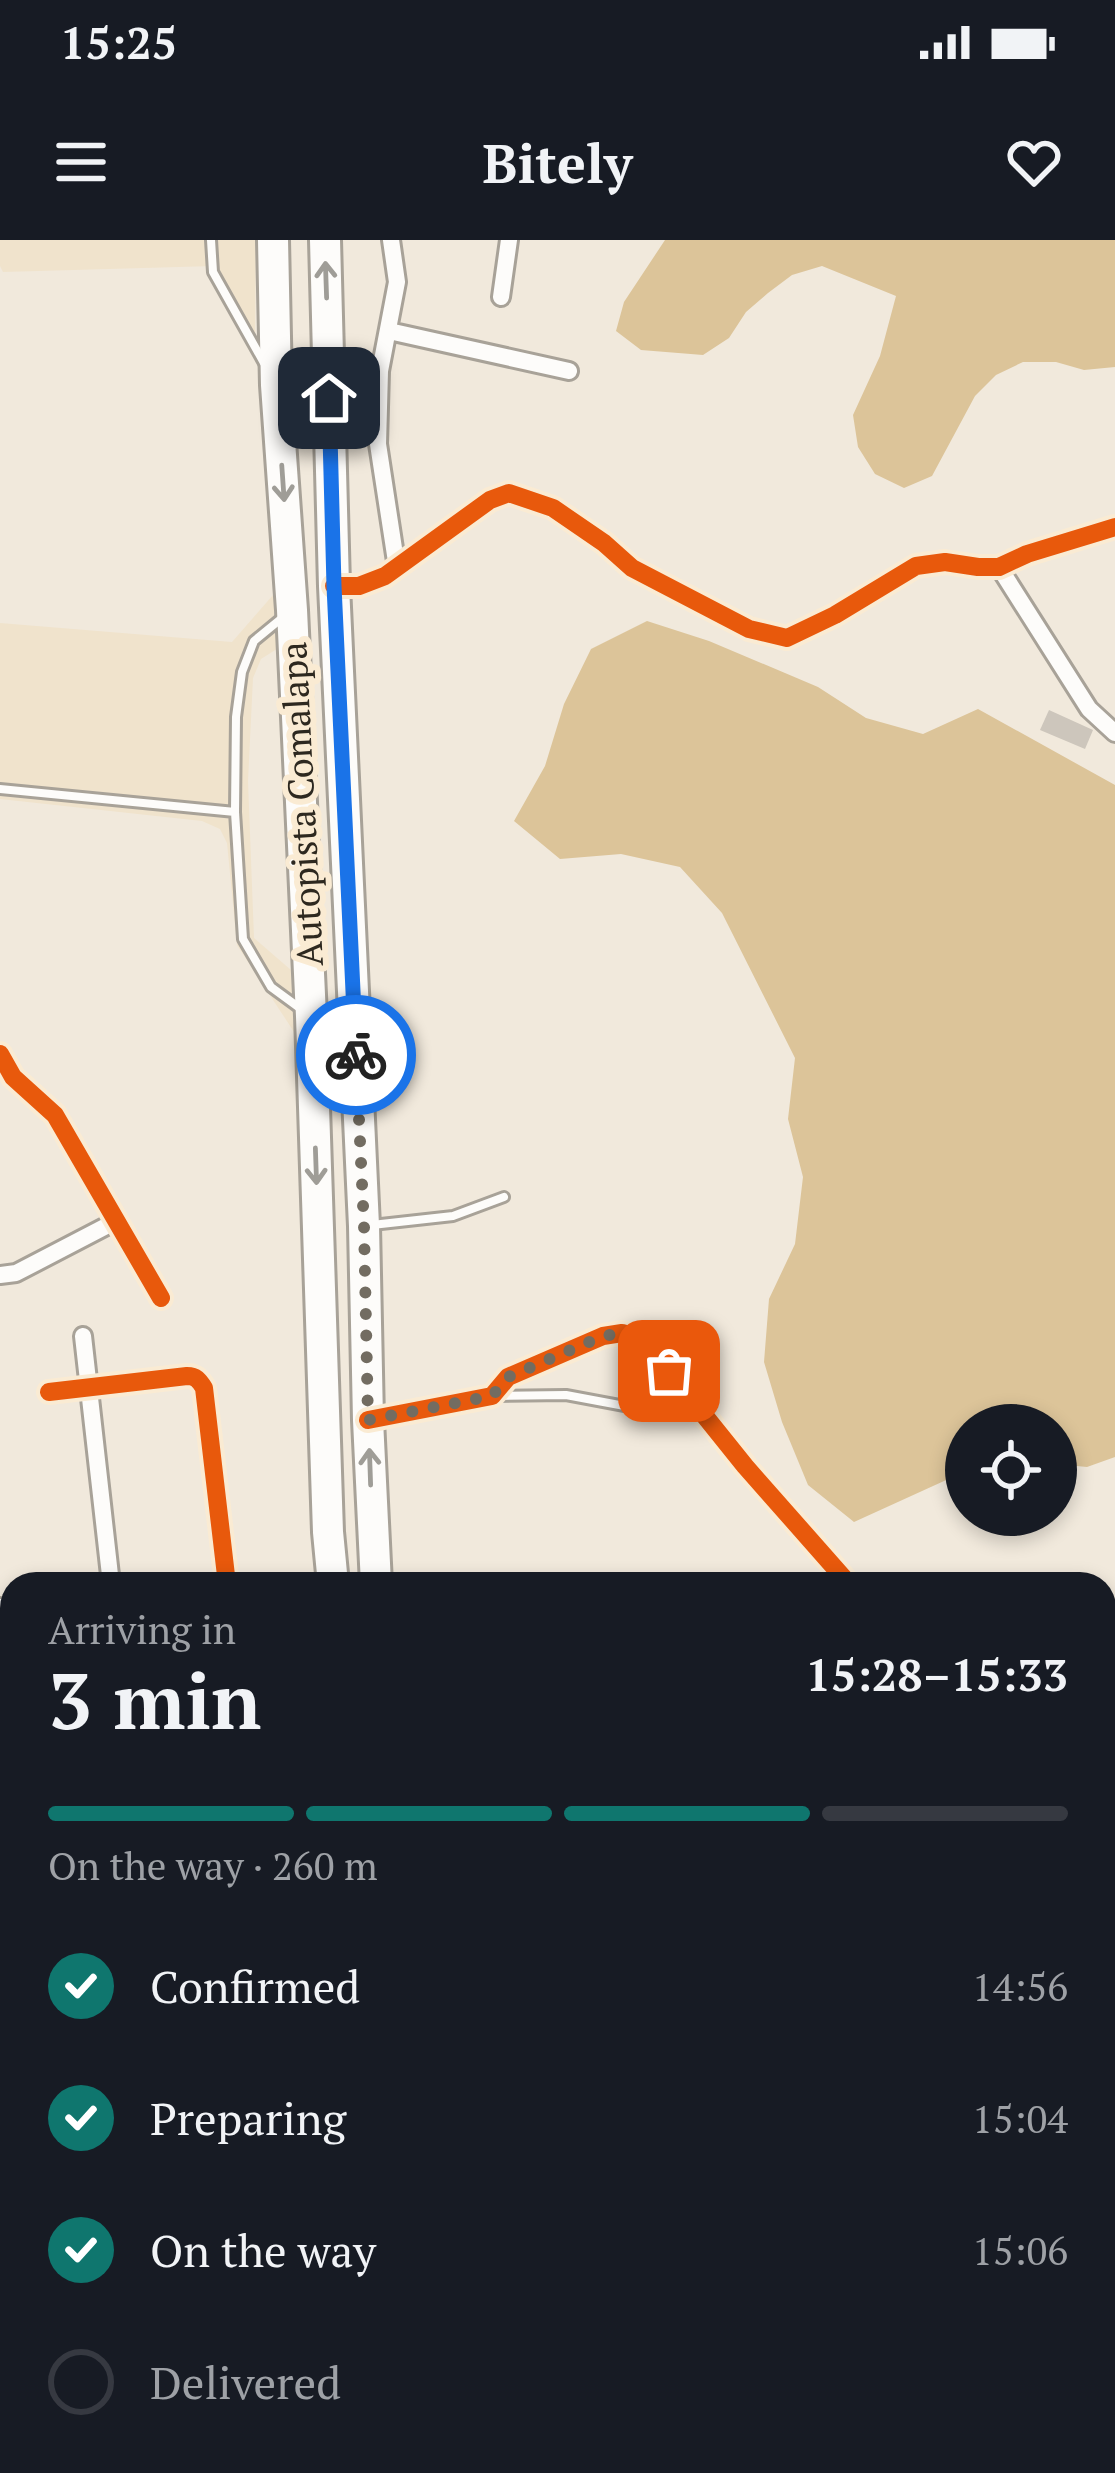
<!DOCTYPE html>
<html lang="en">
<head>
<meta charset="utf-8">
<style>
  :root { --surface:#171b24; --page:#20242c; --text:#f1f3f6; --muted:#9ea1a6; --line:#363941; --accent:#0f766e }
  body { margin:0; font-family:"PT Serif",serif; background:var(--page); color:var(--text); height:100vh; display:flex; flex-direction:column; font-size:45px; white-space:nowrap }
  * { box-sizing:border-box; margin:0 }
  p { font-size:39px; color:var(--muted) }
  .icon { flex:none; width:66px; height:66px; fill:none; stroke:currentColor; stroke-width:2; stroke-linecap:round; stroke-linejoin:round }
  .map { position:relative; flex:1; overflow:hidden }
  .panel { position:absolute; left:0px; top:1332px; width:1116px; height:903px; display:flex; flex-direction:column; background:var(--surface); border-radius:36px 36px 0 0; box-shadow:0 6px 18px #0003 }
  .panel>* { flex:none }
  .buttons { position:absolute; left:945px; top:1164px; display:grid; gap:24px }
  .buttons a { display:grid; place-items:center; width:132px; height:132px; border-radius:50%; background:var(--surface); box-shadow:0 6px 18px #0003; font-size:60px }
  .pin { position:absolute; display:grid; place-items:center; width:102px; height:102px; color:#fff; margin:-51px; border-radius:24px; box-shadow:0 6px 18px #0006 }
  .courier { position:absolute; display:grid; place-items:center; width:120px; height:120px; margin:-60px; border:9px solid #1a73e8; border-radius:50%; background:#fff; color:#222; box-shadow:0 3px 15px #0007 }
  .headline em { font-style:normal; font-weight:700 }
  .headline div { display:flex; flex-direction:column-reverse }
  .headline { display:flex; align-items:center; justify-content:space-between; height:204px; padding:0 48px }
  h1 { font-size:78px; font-weight:700; line-height:90px }
  .bar { display:grid; grid-template-columns:repeat(4,1fr); gap:18px 12px; align-content:center; height:144px; padding:0 48px }
  .bar i { height:15px; border-radius:9px; background:var(--line) }
  .bar .current { background:var(--accent) }
  .bar p { grid-column:span 4 }
  ol { padding:0 48px; list-style:none }
  li { display:flex; align-items:center; gap:36px; height:132px }
  li p { margin-inline-start:auto }
  li .icon { padding:12px; border-radius:50%; background:var(--accent); color:#fff; stroke-width:4 }
  li:last-child { color:var(--muted) }
  li i { width:66px; height:66px; border:6px solid var(--line); border-radius:50% }
  .status { display:flex; justify-content:space-between; align-items:center; height:84px; padding:0 60px; background:var(--surface); direction:ltr }
  .status svg { height:33px; fill:currentColor }
  header { display:flex; justify-content:space-between; align-items:center; height:156px; padding:0 48px; background:var(--surface); font-size:54px; font-weight:700 }
  .map>svg:first-child { display:block }
  .built { fill:#f0e3cc }
  .forest { fill:#dcc499 }
  .building { fill:#cdc6bc }
  .lines { fill:none; stroke-linecap:round; stroke-linejoin:round }
  .lane-casing { stroke:#a8a298; stroke-width:14 }
  .street-casing { stroke:#a8a298; stroke-width:22 }
  .highway-casing { stroke:#a8a298; stroke-width:36 }
  .lane { stroke:#fdfcfa; stroke-width:8 }
  .street { stroke:#fdfcfa; stroke-width:16 }
  .highway { stroke:#fdfcfa; stroke-width:30 }
  .cycleway-casing { stroke:#faebd3; stroke-width:26 }
  .cycleway { stroke:#e8590c; stroke-width:18 }
  .oneway { stroke:#9f9d97 }
  .done { stroke:#726c61; stroke-width:12; stroke-dasharray:0 21.6 }
  .route { stroke:#1a73e8; stroke-width:15 }
  .labels { text-anchor:middle; dominant-baseline:central; stroke-width:12; stroke-linejoin:round; paint-order:stroke }
  .street-label { font-size:36px; fill:#2d281f; stroke:#faebd3 }
</style>
</head>
<body>
<div class="status"><b>15:25</b><svg viewBox="0 0 49 12"><path d="M0 12V9h3v3zM5 12V6h3v6zM10 12V3h3v9zM15 12V0h3v12zM26 1h20v11H26zM47 4h2v5h-2z"/></svg></div>
<header><svg class="icon" aria-label="menu" viewBox="0 0 24 24"><path d="M4 6h16M4 12h16M4 18h16"/></svg>Bitely<svg class="icon" aria-label="heart" viewBox="0 0 24 24"><path d="M12 20l-8-8c-3-5 5-10 8-4 3-6 11-1 8 4z"/></svg></header>
<div class="map">
<svg width="1115" height="2233" viewBox="0 0 1115 2233">
  <rect width="100%" height="100%" fill="#f1e9dc"/>
  <path class="built" d="M0 0H256L255 103 237 63 214 26 3 32 0 26Z
    M280 347V407L261 419 253 438 248 541 254 698 291 730 296 795 237 705 227 603 220 589 202 581 0 559V383L232 402Z"/>
  <path class="forest" d="M665 0H1115V127L1084 130 1056 122H1023L996 135 975 156 932 236 904 248 875 234 858 207 853 175 880 116 896 56 822 26 792 35 768 53 746 72 729 98 703 115 641 110 616 91 624 62Z
    M647 381 709 401 818 447 866 478 923 494 978 469 1115 545V1217L1087 1227 1056 1224V1185H966V1231L854 1282 808 1245 782 1182 764 1122 769 1059 795 1004 803 937 788 879 795 818 722 673 680 627 621 614 560 619 514 581 545 526 564 464 591 409Z"/>
  <path class="building" d="M1049 470 1093 490 1085 509 1040 490Z"/>
  <g class="lines">
    <defs>
      <path id="lane" d="M211 0 213 32 264 123
        M282 378 254 401 242 432 236 477 235 572 243 699 271 747 301 769
        M0 549 235 572
        M372 985 453 976 504 957
        M494 1156 566 1155 630 1167"/>
      <path id="street" d="M391 0 397 42 380 131 378 204 397 328
        M501 57 509 0
        M389 91 569 131
        M329 157H379
        M999 327 1089 469 1115 493
        M334 346H359L385 336 490 260 509 253 553 268 604 303 632 328 749 389 787 398 835 375 916 326 945 322 978 327H999L1027 314 1115 287
        M0 814 13 837 55 875 161 1058
        M0 1035 16 1033 116 981
        M83 1096 111 1344
        M49 1152 187 1136C196 1136 199 1140 204 1148L227 1344
        M368 1180 492 1156 508 1137 603 1096 622 1093 643 1099 745 1226 849 1344
        M0 1367 2 1378 12 1394
        M0 1424 12 1430
        M0 1648 12 1673
        M1104 1779 1115 1789
        M0 2054H12
        M0 2197H12
        M234 2223 239 2233
        M366 2223 368 2233
        M612 2223 614 2233
        M705 2223 708 2233"/>
      <path id="highway" d="M273 0 276 145 292 370 311 776 328 1292 333 1344
        M325 0 334 346 364 986 368 1180 376 1344
        M498 2223 499 2233
        M564 2223 567 2233"/>
    </defs>
    <use href="#lane" class="lane-casing"/>
    <use href="#street" class="street-casing"/>
    <use href="#highway" class="highway-casing"/>
    <use href="#lane" class="lane"/>
    <use href="#street" class="street"/>
    <use href="#highway" class="highway"/>
    <defs>
      <path id="cycleway" d="M334 346H359L385 336 490 260 509 253 553 268 604 303 632 328 749 389 787 398 835 375 916 326 945 322 978 327H999L1027 314 1115 287
        M0 814 13 837 55 875 161 1058
        M49 1152 187 1136C196 1136 199 1140 204 1148L227 1344
        M368 1180 492 1156 508 1137 603 1096 622 1093 643 1099 745 1226 849 1344"/>
    </defs>
    <use href="#cycleway" class="cycleway-casing"/>
    <use href="#cycleway" class="cycleway"/>
  </g>
  <defs><path id="oneway-shaft" d="M-6 0H5M1.5-3L5.5 0L1.5 3" fill="none" stroke-width="1.6" stroke-linecap="round" stroke-linejoin="round" transform="scale(3)"/></defs>
  <g class="oneway">
    <use href="#oneway-shaft" transform="translate(326 40) rotate(-92)"/>
    <use href="#oneway-shaft" transform="translate(283 243) rotate(86)"/>
    <use href="#oneway-shaft" transform="translate(316 926) rotate(88)"/>
    <use href="#oneway-shaft" transform="translate(370 1227) rotate(-92)"/>
  </g>
  <g class="lines">
    <path class="done" d="M356 815 364 986 368 1180 492 1156 508 1137 603 1096 622 1093 643 1099 669 1131"/>
    <path class="route" d="M329 158 334 346 356 815"/>
  </g>
  <g class="labels">
    <g class="street-label">
      <text transform="translate(301 564) rotate(-93)">Autopista Comalapa</text>
    </g>
  </g>
</svg>
<div class="buttons">
<a><svg class="icon" aria-label="locate" viewBox="0 0 24 24"><circle cx="12" cy="12" r="6"/><path d="M12 2v4M12 18v4M2 12h4M18 12h4"/></svg></a>
</div>
<div class="pin" style="left:669px;top:1131px;background:#ea580c"><svg class="icon" aria-label="bag" viewBox="0 0 24 24"><path d="M5 8h14l-1 12H6zM9 8a3 3 0 0 1 6 0"/></svg></div>
<div class="pin" style="left:329px;top:158px;background:#1f2937"><svg class="icon" aria-label="home" viewBox="0 0 24 24"><path d="M3 11l9-7 9 7M6 9v11h12V9"/></svg></div>
<div class="courier" style="left:356px;top:815px"><svg class="icon" aria-label="bike" viewBox="0 0 24 24"><circle cx="6" cy="16" r="4"/><circle cx="18" cy="16" r="4"/><path d="M6 16l4-8h5l3 8M10 8l3 8H6M13 5h3"/></svg></div>
<section class="panel">
<div class="headline"><div><h1>3 min</h1><p>Arriving in</p></div><em>15:28–15:33</em></div>
<div class="bar"><i class="current"></i><i class="current"></i><i class="current"></i><i></i><p>On the way · 260 m</p></div>
<ol>
<li><svg class="icon" aria-label="check" viewBox="0 0 24 24"><path d="M5 12l5 5 9-10"/></svg>Confirmed<p>14:56</p></li>
<li><svg class="icon" aria-label="check" viewBox="0 0 24 24"><path d="M5 12l5 5 9-10"/></svg>Preparing<p>15:04</p></li>
<li><svg class="icon" aria-label="check" viewBox="0 0 24 24"><path d="M5 12l5 5 9-10"/></svg>On the way<p>15:06</p></li>
<li><i></i>Delivered</li>
</ol>
</section>
</div>
</body>
</html>
